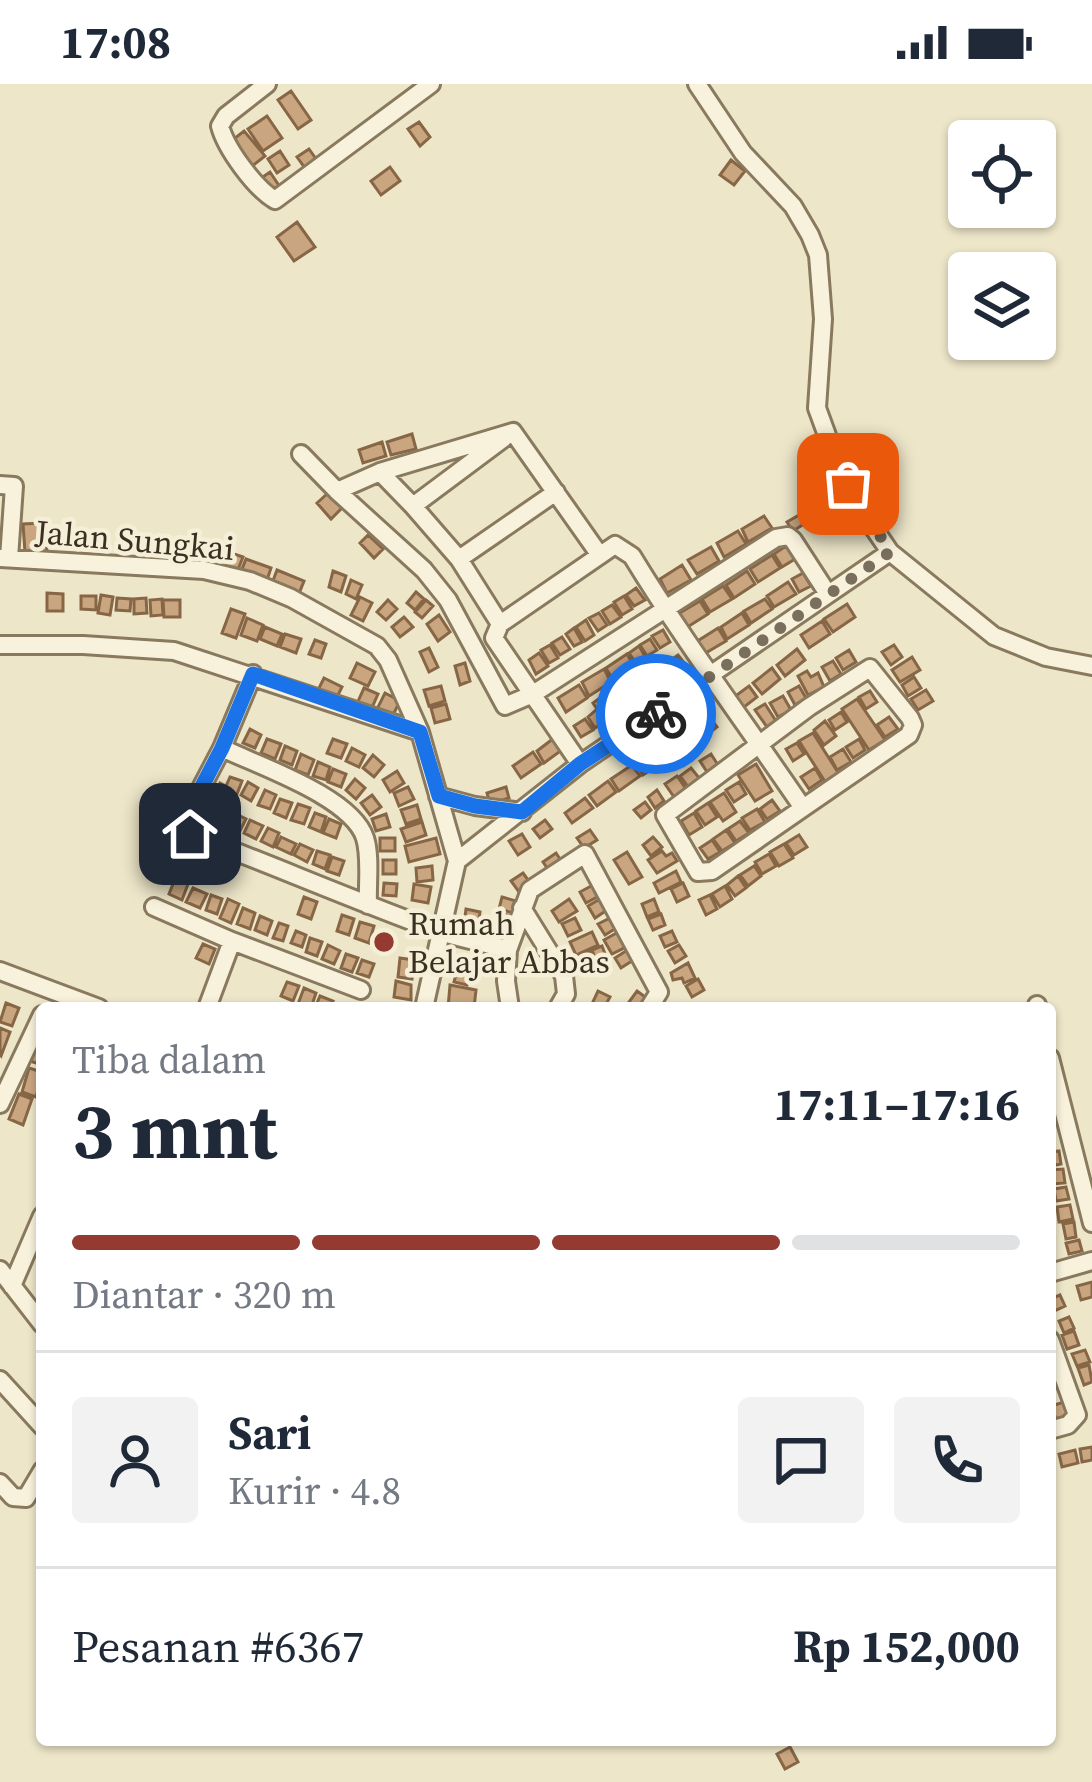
<!DOCTYPE html>
<html lang="id">
<head>
<meta charset="utf-8">
<style>
  :root { --surface:#fff; --page:#f2f2f3; --text:#1f2937; --muted:#747a83; --line:#e0e1e3; --accent:#953a30 }
  body { margin:0; font-family:"Source Serif 4",serif; background:var(--page); color:var(--text); height:100vh; display:flex; flex-direction:column; font-size:45px; white-space:nowrap }
  * { box-sizing:border-box; margin:0 }
  p { font-size:39px; color:var(--muted) }
  .icon { flex:none; width:66px; height:66px; fill:none; stroke:currentColor; stroke-width:2; stroke-linecap:round; stroke-linejoin:round }
  .map { position:relative; flex:1; overflow:hidden }
  .details { position:absolute; left:36px; top:918px; width:1020px; height:744px; display:flex; flex-direction:column; background:var(--surface); border-radius:12px; box-shadow:0 3px 9px #0004 }
  .details>* { flex:none }
  .fabs { position:absolute; left:948px; top:36px; display:grid; gap:24px }
  .fabs a { display:grid; place-items:center; width:108px; height:108px; border-radius:12px; background:var(--surface); box-shadow:0 3px 9px #0004; font-size:60px }
  .pin { position:absolute; display:grid; place-items:center; width:102px; height:102px; color:#fff; margin:-51px; border-radius:24px; box-shadow:0 6px 18px #0006 }
  .courier { position:absolute; display:grid; place-items:center; width:120px; height:120px; margin:-60px; border:9px solid #1a73e8; border-radius:50%; background:#fff; color:#222; box-shadow:0 3px 15px #0007 }
  .overview em { font-style:normal; font-weight:700 }
  .overview div { display:flex; flex-direction:column-reverse }
  .overview { display:flex; align-items:center; justify-content:space-between; height:204px; padding:0 36px }
  h1 { font-size:78px; font-weight:700; line-height:90px }
  .bar { display:grid; grid-template-columns:repeat(4,1fr); gap:18px 12px; align-content:center; height:144px; padding:0 36px }
  .bar i { height:15px; border-radius:9px; background:var(--line) }
  .bar .on { background:var(--accent) }
  .bar p { grid-column:span 4 }
  .line { display:flex; align-items:center; gap:30px; padding:0 36px; border-top:3px solid var(--line) }
  .line div { flex:1 }
  .round { display:grid; place-items:center; flex:none; width:126px; height:126px; border-radius:12px; background:var(--page) }
  .status { display:flex; justify-content:space-between; align-items:center; height:84px; padding:0 60px; background:var(--surface); direction:ltr }
  .status svg { height:33px; fill:currentColor }
  .map>svg:first-child { display:block }
  .building { fill:#c9a680; stroke:#876645; stroke-width:3 }
  .lines { fill:none; stroke-linecap:round; stroke-linejoin:round }
  .street-casing { stroke:#89795e; stroke-width:22 }
  .street { stroke:#f8f2dc; stroke-width:16 }
  .done { stroke:#796f5c; stroke-width:12; stroke-dasharray:0 21.6 }
  .route { stroke:#1a73e8; stroke-width:15 }
  .poi-dot { fill:#953a30; stroke:#f5efd8; stroke-width:4.5 }
  .labels { text-anchor:middle; dominant-baseline:central; stroke-width:9; stroke-linejoin:round; paint-order:stroke }
  .street-label { font-size:33px; fill:#3a2f21; stroke:#f5efd8 }
  .poi-label { font-size:33px; fill:#3a2f21; stroke:#f5efd8; text-anchor:start }
</style>
</head>
<body>
<div class="status"><b>17:08</b><svg viewBox="0 0 49 12"><path d="M0 12V9h3v3zM5 12V6h3v6zM10 12V3h3v9zM15 12V0h3v12zM26 1h20v11H26zM47 4h2v5h-2z"/></svg></div>
<div class="map">
<svg width="1092" height="1698" viewBox="0 0 1092 1698">
  <rect width="100%" height="100%" fill="#ede6c9"/>
  <path class="building" d="M291 7 311 36 298 45 278 16Z
    M267 32 282 54 263 67 248 45Z
    M419 38 430 53 420 62 408 45Z
    M244 47 265 72 251 83 230 58Z
    M309 65 319 79 307 87 297 73Z
    M280 67 289 81 277 89 268 75Z
    M731 76 745 87 734 101 720 91Z
    M390 83 400 97 381 111 371 97Z
    M270 88 280 103 270 110 260 95Z
    M297 138 315 163 294 177 277 153Z
    M412 350 416 365 391 371 387 358Z
    M382 358 386 372 363 379 359 366Z
    M328 409 342 424 331 435 317 419Z
    M799 431 804 440 793 447 787 438Z
    M764 432 772 444 748 458 742 445Z
    M44 439 47 467 25 468 23 440Z
    M738 447 746 460 724 473 717 459Z
    M368 451 383 465 374 474 360 459Z
    M786 462 795 475 782 483 774 470Z
    M213 463 243 473 237 488 208 477Z
    M711 463 719 477 697 490 688 476Z
    M772 471 780 484 758 498 750 485Z
    M246 475 271 484 266 499 240 490Z
    M682 481 691 496 667 509 660 495Z
    M277 486 304 497 298 512 271 502Z
    M333 487 346 492 341 508 329 503Z
    M747 487 755 500 734 514 726 501Z
    M803 489 811 502 799 508 792 495Z
    M351 496 362 501 356 515 346 510Z
    M788 498 796 510 774 523 767 512Z
    M723 502 732 515 710 528 702 515Z
    M636 504 645 516 634 522 626 511Z
    M416 508 424 515 415 526 407 519Z
    M47 509 63 510V527H47Z
    M101 511 113 513 110 531 98 529Z
    M81 512H96V526L81 525Z
    M624 512 632 525 622 531 614 518Z
    M360 513 372 519 363 537 351 531Z
    M117 514 131 515 130 527 116 526Z
    M146 514 147 529 134 530V515Z
    M162 515 163 531 151 532 150 516Z
    M765 515 772 525 751 539 744 527Z
    M163 516H180V533H164Z
    M388 516 397 525 386 536 377 528Z
    M426 516 433 522 422 534 415 528Z
    M700 517 708 530 686 544 678 530Z
    M847 520 855 533 833 548 824 535Z
    M612 521 621 533 610 540 602 527Z
    M231 525 245 530 236 554 222 549Z
    M599 529 607 541 598 547 589 534Z
    M742 529 749 541 727 555 721 543Z
    M439 531 450 548 438 557 427 540Z
    M404 533 413 543 400 553 392 543Z
    M247 534 263 541 257 557 241 551Z
    M586 536 594 551 585 557 576 543Z
    M822 537 830 550 809 564 801 551Z
    M265 543 282 550 277 562 260 555Z
    M574 544 582 558 574 562 566 550Z
    M718 544 726 557 704 570 696 558Z
    M663 546 670 558 660 564 652 552Z
    M285 550 301 555 296 569 280 563Z
    M562 553 570 565 560 571 552 559Z
    M650 555 657 566 647 572 640 561Z
    M315 556 326 560 321 574 309 570Z
    M550 561 558 574 549 579 541 566Z
    M894 561 902 573 891 581 882 568Z
    M639 562 646 574 636 579 629 569Z
    M429 564 438 583 429 588 420 568Z
    M797 565 805 576 785 592 777 581Z
    M849 566 856 578 843 586 836 574Z
    M539 569 548 582 536 590 529 576Z
    M627 570 634 582 613 596 606 584Z
    M678 571 688 584 666 598 657 586Z
    M912 573 920 586 900 598 892 586Z
    M833 577 841 590 830 597 822 583Z
    M357 579 375 588 368 602 350 594Z
    M465 579 470 597 460 601 455 582Z
    M772 584 780 595 762 610 753 599Z
    M604 585 611 598 589 612 582 598Z
    M807 587 811 593 818 589 824 603 808 611 798 592Z
    M655 588 663 600 641 613 634 601Z
    M914 593 921 604 908 612 902 601Z
    M324 594 342 603 335 617 317 608Z
    M579 601 587 614 566 628 558 614Z
    M441 602 445 617 429 622 424 606Z
    M749 602 757 613 739 627 730 616Z
    M799 602 806 614 795 621 788 608Z
    M364 604 378 610 370 628 356 622Z
    M631 604 638 615 618 629 610 617Z
    M926 606 933 617 918 626 911 615Z
    M870 607 877 618 866 625 859 613Z
    M385 609 400 617 392 633 377 625Z
    M604 611 616 629 595 644 588 633 597 625 593 619Z
    M783 612 791 626 778 633 770 619Z
    M857 615 885 656 869 666 842 625Z
    M446 620 450 635 435 639 431 624Z
    M765 620 776 637 767 643 755 626Z
    M841 628 847 638 835 646 829 636Z
    M708 631 717 643 704 653 694 641Z
    M889 633 898 645 885 653 877 641Z
    M585 635 593 646 581 653 574 642Z
    M825 637 836 652 824 661 814 646Z
    M690 640 700 653 685 665 675 652Z
    M250 645 261 651 255 664 243 659Z
    M813 649 839 690 826 699 799 657Z
    M558 651 566 663 544 679 537 667Z
    M267 655 281 660 275 675 261 669Z
    M333 655 347 660 341 674 327 669Z
    M859 655 865 666 853 674 846 663Z
    M670 656 678 667 666 675 658 665Z
    M797 659 804 670 793 677 786 665Z
    M285 662 297 667 292 681 280 676Z
    M352 664 365 671 359 683 346 677Z
    M656 665 664 677 643 691 635 678Z
    M843 665 851 678 837 686 830 673Z
    M533 668 541 680 521 694 513 682Z
    M301 670 314 676 308 691 295 686Z
    M711 670 718 681 707 688 700 677Z
    M373 671 384 681 374 693 363 684Z
    M318 678 330 683 326 696 313 692Z
    M756 680 772 707 755 717 738 691Z
    M632 681 640 692 619 707 611 695Z
    M691 684 700 695 689 704 680 692Z
    M815 684 822 696 809 705 801 693Z
    M333 685 346 690 341 703 328 698Z
    M397 687 404 699 390 708 383 696Z
    M677 692 686 705 674 713 665 700Z
    M230 693 242 697 234 718 215 710 220 699 226 702Z
    M355 695 365 704 356 715 346 706Z
    M608 697 616 708 597 722 589 711Z
    M248 698 258 704 251 717 241 711Z
    M739 698 746 710 734 718 726 706Z
    M408 703 414 715 399 722 394 709Z
    M506 703 509 714 490 720 487 709Z
    M265 706 276 711 270 725 258 721Z
    M657 706 664 717 655 724 648 713Z
    M724 709 736 728 723 737 710 718Z
    M372 711 381 723 370 731 361 719Z
    M214 714 231 721 228 729 211 722Z
    M585 714 593 724 572 739 565 729Z
    M280 715 292 719 286 734 274 729Z
    M772 716 780 727 767 735 760 725Z
    M645 718 651 726 641 734 634 726Z
    M708 719 717 733 705 741 696 727Z
    M298 720 310 724 304 740 291 736Z
    M417 721 421 735 406 740 401 726Z
    M210 723 228 730 224 740 207 733Z
    M757 725 765 738 750 746 742 734Z
    M234 729 246 735 240 747 228 741Z
    M315 729 326 733 321 748 309 743Z
    M694 729 702 743 689 751 681 737Z
    M386 730 390 743 376 747 372 735Z
    M329 735 341 740 336 754 323 749Z
    M250 736 263 742 256 755 244 749Z
    M545 736 552 745 540 754 533 745Z
    M740 737 749 749 736 757 728 745Z
    M422 738 426 751 406 758 401 745Z
    M268 744 279 749 273 763 261 757Z
    M590 746 597 756 584 764 577 754Z
    M726 746 735 759 722 767 713 755Z
    M522 750 530 763 518 771 509 757Z
    M799 751 807 763 794 771 786 759Z
    M281 753 296 760 291 770 276 763Z
    M653 753 662 763 651 772 643 761Z
    M380 754H395V767H380Z
    M436 754 440 770 409 778 405 762Z
    M712 756 720 768 708 775 700 764Z
    M300 760 313 766 307 778 294 771Z
    M784 760 793 774 779 782 770 768Z
    M317 767 330 771 325 785 313 780Z
    M662 767 666 772 672 769 677 777 657 789 648 776Z
    M627 768 642 793 629 800 614 776Z
    M556 769 562 778 549 787 543 778Z
    M769 770 776 782 762 790 755 778Z
    M332 773 344 777 339 791 327 787Z
    M383 776H396V790H383Z
    M432 782 433 796 417 798 416 784Z
    M754 782 761 792 748 802 740 791Z
    M676 787 681 798 659 809 654 799Z
    M523 789 531 800 519 808 511 797Z
    M738 792 746 804 735 812 727 801Z
    M175 795 188 800 182 816 169 810Z
    M384 799 397 800 396 812 383 811Z
    M683 799 689 812 677 818 671 805Z
    M414 800 431 803 428 819 412 816Z
    M593 801 599 812 586 819 580 808Z
    M725 802 732 815 720 823 712 810Z
    M193 804 207 810 200 824 186 818Z
    M211 811 222 815 217 830 206 826Z
    M710 811 717 825 706 831 699 816Z
    M304 813 317 818 311 835 298 830Z
    M502 813 516 817 513 829 499 825Z
    M228 815 239 820 231 839 220 834Z
    M569 815 577 827 559 838 552 827Z
    M600 815 607 826 595 834 588 822Z
    M654 815 659 828 647 833 642 820Z
    M243 824 255 829 250 845 237 840Z
    M466 825 480 828 477 849 463 847Z
    M500 829 514 833 509 847 496 843Z
    M661 830 665 841 653 846 648 835Z
    M342 831 354 835 349 851 337 847Z
    M260 832 272 837 267 851 255 846Z
    M612 833 618 843 605 851 598 840Z
    M575 834 581 846 568 852 562 840Z
    M360 838 374 842 369 859 355 854Z
    M279 839 288 842 283 857 273 854Z
    M296 847 306 851 302 863 291 859Z
    M380 847 393 851 388 868 374 864Z
    M620 847 628 862 612 870 604 856Z
    M672 847 677 858 665 863 660 852Z
    M592 848 598 861 576 871 570 858Z
    M310 854 322 858 317 872 306 868Z
    M203 860 215 865 209 880 196 874Z
    M328 861 340 867 334 880 322 875Z
    M679 861 686 872 675 879 668 867Z
    M602 862 607 875 597 879 592 866Z
    M629 865 635 875 621 884 615 874Z
    M590 867 595 880 585 884 580 871Z
    M346 870 358 874 352 888 341 884Z
    M400 874 414 876 412 895 398 893Z
    M362 876 374 880 369 893 357 889Z
    M688 879 695 894 684 899 682 894 673 896 671 889Z
    M458 883 470 886 467 901 454 898Z
    M698 895 704 906 692 913 686 902Z
    M396 897 411 901V916L394 913Z
    M287 898 299 902 293 917 281 912Z
    M450 901 476 906 474 924H448Z
    M304 904 316 909 311 924 298 920Z
    M598 907 610 913 604 924 591 922Z
    M637 907 648 915 641 924 629 918Z
    M320 912 333 917 330 924H315Z
    M6 919 19 924 12 942 0 938Z
    M0 944 10 948 1 972 0 971Z
    M38 956 42 957V981L30 977Z
    M29 984 42 988 36 1013 22 1008Z
    M19 1010 32 1015 23 1041 9 1035Z
    M1059 1067 1061 1080 1050 1082V1068Z
    M1063 1085 1065 1099 1052 1100 1050 1086Z
    M1066 1103 1069 1115 1056 1117 1054 1105Z
    M1070 1121 1073 1135 1059 1138 1057 1123Z
    M1074 1138 1076 1153 1066 1155 1063 1140Z
    M1079 1156 1082 1167 1069 1170 1066 1159Z
    M1092 1198V1213L1081 1216 1077 1202Z
    M1060 1211 1065 1222 1052 1228 1050 1215Z
    M1069 1233 1074 1244 1064 1249 1059 1237Z
    M1074 1247 1079 1261 1067 1265 1062 1251Z
    M1085 1266 1090 1278 1077 1282 1072 1270Z
    M1089 1281 1092 1298 1084 1301 1078 1284Z
    M1064 1318 1069 1331 1056 1335 1051 1322Z
    M1092 1363V1376L1082 1378 1080 1365Z
    M1075 1366 1078 1379 1062 1383 1059 1370Z
    M790 1663 798 1678 785 1685 777 1670Z"/>
  <g class="lines">
    <defs>
      <path id="street" d="M267 0 226 32 220 42C226 65 255 104 275 116L431 0
        M697 0 743 69 793 122 810 151 818 171 823 235 817 324 836 376 860 424 890 468 994 552 1046 573 1092 582
        M301 370 337 407
        M380 388 413 422 504 354
        M0 401 14 402 9 474
        M413 422 459 475 500 540
        M599 470 513 348 380 388 337 407 424 486 448 516 505 622 533 610 776 454 788 452 793 456 828 510
        M0 474 204 486 250 497 291 514 377 562 388 576 420 648 457 777 424 924
        M459 475 556 408
        M0 561H83L174 567 420 648
        M222 664 253 590
        M580 680 494 554 500 540 615 461 632 472C685 559 746 640 803 724L712 787 698 788 665 731 809 623 870 584 910 634 913 641 909 651 803 724
        M438 712 475 722 522 728
        M457 777 580 680 890 468
        M368 821C367 800 371 773 365 754 352 713 259 682 222 664L188 729 186 739 190 750C272 781 353 816 435 846 459 855 484 858 508 866L506 897 510 924
        M154 823 232 857
        M522 824 564 892 566 910 558 924
        M508 866 530 806 585 770 659 908 649 924
        M0 887 99 924
        M1037 921 1038 924
        M207 924 232 857 361 906
        M1050 974 1092 1139
        M0 1020 42 931
        M0 1186 42 1240
        M1050 1189 1092 1177
        M12 1202 42 1132
        M1050 1256 1077 1331 1068 1341 1050 1346
        M0 1296 42 1342
        M0 1399 13 1413 26 1414 42 1387"/>
    </defs>
    <use href="#street" class="street-casing"/>
    <use href="#street" class="street"/>
  </g>
  <g class="lines">
    <path class="done" d="M656 630 890 468 848 400"/>
    <path class="route" d="M190 750 186 739 188 729 222 664 253 590 420 648 439 712 475 722 522 728 580 680 656 630"/>
  </g>
  <circle class="poi-dot" cx="384" cy="858" r="12"/>
  <g class="labels">
    <g class="street-label">
      <text transform="translate(135 456) rotate(5)">Jalan Sungkai</text>
    </g>
    <g class="poi-label">
      <text x="408" y="839">Rumah<tspan x="408" dy="38">Belajar Abbas</tspan></text>
    </g>
  </g>
</svg>
<div class="fabs">
<a><svg class="icon" aria-label="locate" viewBox="0 0 24 24"><circle cx="12" cy="12" r="6"/><path d="M12 2v4M12 18v4M2 12h4M18 12h4"/></svg></a>
<a><svg class="icon" aria-label="layers" viewBox="0 0 24 24"><path d="M12 4l9 5-9 5-9-5zM3 14l9 5 9-5"/></svg></a>
</div>
<div class="pin" style="left:848px;top:400px;background:#ea580c"><svg class="icon" aria-label="bag" viewBox="0 0 24 24"><path d="M5 8h14l-1 12H6zM9 8a3 3 0 0 1 6 0"/></svg></div>
<div class="pin" style="left:190px;top:750px;background:#1f2937"><svg class="icon" aria-label="home" viewBox="0 0 24 24"><path d="M3 11l9-7 9 7M6 9v11h12V9"/></svg></div>
<div class="courier" style="left:656px;top:630px"><svg class="icon" aria-label="bike" viewBox="0 0 24 24"><circle cx="6" cy="16" r="4"/><circle cx="18" cy="16" r="4"/><path d="M6 16l4-8h5l3 8M10 8l3 8H6M13 5h3"/></svg></div>
<section class="details">
<div class="overview"><div><h1>3 mnt</h1><p>Tiba dalam</p></div><em>17:11–17:16</em></div>
<div class="bar"><i class="on"></i><i class="on"></i><i class="on"></i><i></i><p>Diantar · 320 m</p></div>
<div class="line" style="height:216px"><a class="round"><svg class="icon" aria-label="person" viewBox="0 0 24 24"><circle cx="12" cy="8" r="4"/><path d="M4 21q1-7 8-7t8 7"/></svg></a><div><b>Sari</b><p>Kurir · 4.8</p></div><a class="round"><svg class="icon" aria-label="chat" viewBox="0 0 24 24"><path d="M4 5h16v11H9l-5 4z"/></svg></a><a class="round"><svg class="icon" aria-label="phone" viewBox="0 0 24 24"><path d="M5 4h4l2 5-3 2q2 4 5 5l2-3 5 2v4C11 20 4 13 5 4z"/></svg></a></div>
<div class="line" style="height:156px"><div>Pesanan #6367</div><b>Rp 152,000</b></div>
</section>
</div>
</body>
</html>
